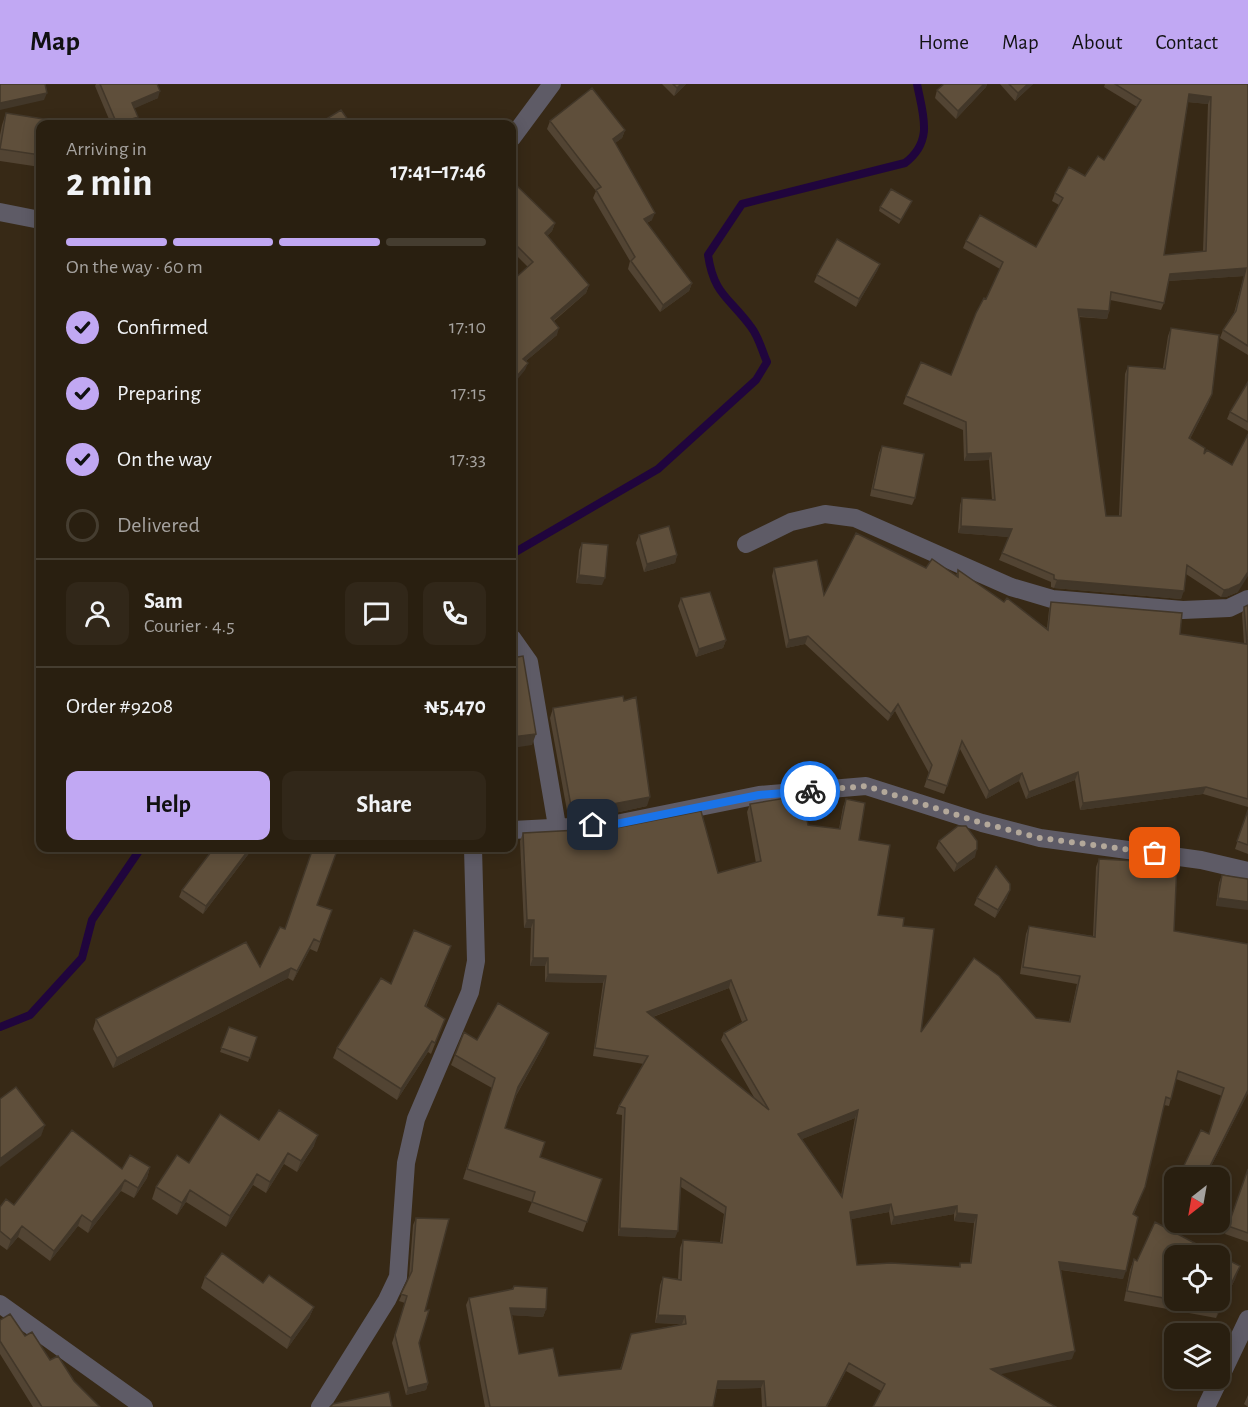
<!DOCTYPE html>
<html lang="en">
<head>
<meta charset="utf-8">
<style>
  :root { --surface:#291f10; --page:#312719; --text:#f1f3f6; --muted:#a5a29f; --line:#453d30; --accent:#c1a8f3 }
  body { margin:0; font-family:"Alegreya Sans",sans-serif; background:var(--page); color:var(--text); height:100vh; display:flex; flex-direction:column; font-size:22px; white-space:nowrap }
  * { box-sizing:border-box; margin:0 }
  p { font-size:20px; color:var(--muted) }
  .icon { flex:none; width:33px; height:33px; fill:none; stroke:currentColor; stroke-width:2; stroke-linecap:round; stroke-linejoin:round }
  .map { position:relative; flex:1; overflow:hidden }
  .drawer { position:absolute; left:36px; top:36px; width:480px; height:732px; display:flex; flex-direction:column; background:var(--surface); border-radius:12px; box-shadow:0 3px 15px #0003,0 0 0 2px var(--line) }
  .drawer>* { flex:none }
  .needle { width:39px; rotate:211deg }
  .tools { position:absolute; left:1164px; top:1083px; display:grid; gap:12px }
  .tools a { display:grid; place-items:center; width:66px; height:66px; border-radius:12px; background:var(--surface); box-shadow:0 3px 15px #0003,0 0 0 2px var(--line); font-size:30px }
  .pin { position:absolute; display:grid; place-items:center; width:51px; height:51px; color:#fff; margin:-26px; border-radius:12px; box-shadow:0 3px 9px #0006 }
  .courier { position:absolute; display:grid; place-items:center; width:60px; height:60px; margin:-30px; border:4px solid #1a73e8; border-radius:50%; background:#fff; color:#222; box-shadow:0 2px 8px #0007 }
  .overview em { font-style:normal; font-weight:700 }
  .overview div { display:flex; flex-direction:column-reverse }
  .overview { display:flex; align-items:center; justify-content:space-between; height:102px; padding:0 30px }
  h1 { font-size:39px; font-weight:700; line-height:45px }
  .bar { display:grid; grid-template-columns:repeat(4,1fr); gap:9px 6px; align-content:center; height:72px; padding:0 30px }
  .bar i { height:8px; border-radius:4px; background:var(--line) }
  .bar .selected { background:var(--accent) }
  .bar p { grid-column:span 4 }
  .line { display:flex; align-items:center; gap:15px; padding:0 30px; border-top:2px solid var(--line) }
  .line div { flex:1 }
  .round { display:grid; place-items:center; flex:none; width:63px; height:63px; border-radius:12px; background:var(--page) }
  ol { padding:0 30px; list-style:none }
  li { display:flex; align-items:center; gap:18px; height:66px }
  li p { margin-inline-start:auto }
  li .icon { padding:6px; border-radius:50%; background:var(--accent); color:#111; stroke-width:4 }
  li:last-child { color:var(--muted) }
  li i { width:33px; height:33px; border:3px solid var(--line); border-radius:50% }
  .action { display:flex; gap:12px; margin-top:auto; padding:12px 30px }
  .action a { flex:1; height:69px; border-radius:12px; background:var(--accent); color:#111; font-size:24px; font-weight:700; line-height:69px; text-align:center }
  .action a+a { background:var(--page); color:var(--text) }
  header { display:flex; align-items:center; gap:36px; box-sizing:border-box; height:84px; padding:0 30px; background:var(--accent); color:#111 }
  header strong { font-size:28px }
  nav { display:flex; gap:33px; margin-inline-start:auto; font-size:21px }
  .map>svg:first-child { display:block }
  .lines { fill:none; stroke-linecap:round; stroke-linejoin:round }
  .stream { stroke:#20053d; stroke-width:8 }
  .minor { stroke:#5e5b66; stroke-width:18 }
  .tertiary { stroke:#5e5b66; stroke-width:18 }
  .wall { fill:#524433; fill-rule:evenodd }
  .shaded-wall { fill:#423729 }
  .building { fill:#5f4f3b; stroke:#423729; stroke-width:1.5; fill-rule:evenodd }
  .done { stroke:#b3a89a; stroke-width:6; stroke-dasharray:0 10.8 }
  .route { stroke:#1a73e8; stroke-width:8 }
</style>
</head>
<body>
<header>
<strong>Map</strong>
<nav><a>Home</a><a>Map</a><a>About</a><a>Contact</a></nav>
</header>
<div class="map">
<svg width="1248" height="1323" viewBox="0 0 1248 1323">
  <rect width="100%" height="100%" fill="#372916"/>
  <g class="lines">
    <path class="stream" d="M512 470 658 385 756 296 767 278C762 267 759 253 751 243 729 213 714 211 708 171L742 120 905 79C934 57 923 31 917 0
      M0 943 30 931 82 874 92 836 141 764"/>
    <path class="minor" d="M512 54 552 0
      M0 128 40 136
      M746 460 791 438 825 430 855 434 1011 503 1052 515 1183 526 1229 524 1248 515
      M512 554 529 578 557 742
      M512 746 611 741 759 711 866 702 982 739 1040 754 1201 776 1248 787
      M0 1220 144 1323
      M320 1323 387 1216 398 1193 406 1079 416 1035 470 908 476 877 473 764"/>
    <path class="tertiary" d="M1206 1323 1248 1235"/>
  </g>
  <path class="wall" d="M96 0H157L158 14 134 24 138 33 135 40H111L95 2Z
    M662 0H686L674 12Z
    M944 0H987L986 3 956 35 935 14 937 6Z
    M1000 0H1033L1015 17Z
    M1105 0H1248V271L1220 254 1223 246 1234 229 1244 192 1168 197 1164 219 1161 226 1110 216 1109 227 1107 235 1079 233 1106 432H1119L1125 290 1128 282 1163 284 1168 252 1171 244 1209 318 1190 355 1204 370 1238 508 1226 513H1221L1186 490 1181 515 1054 504 1051 503V498L999 476 1009 453 958 449 960 421 962 414 992 416 989 376 964 377 963 346 903 320 906 312 951 291 1000 185 963 164 966 157 1036 163 1059 121 1052 117 1055 109 1085 92 1104 76 1137 23 1104 3ZM1188 18 1208 20 1203 167 1164 171Z
    M6 29 40 40V83L0 77V51L2 41Z
    M550 37 625 46 622 54 615 59 652 136 647 139 692 199 689 207 660 228 628 185 630 177 593 114 596 107 547 45Z
    M512 97 555 139 552 147 547 152 589 201 586 209 554 237 557 251 526 277 525 286 528 183 512 167Z
    M912 117 899 140 879 127 880 123Z
    M880 180 877 187 856 223 814 198 817 191Z
    M1248 298V347L1227 335 1230 328Z
    M882 362 915 414 912 421 870 412 879 369Z
    M639 451 677 471 675 479 644 488 636 459Z
    M582 459 602 501 576 499 579 466Z
    M774 484 824 511 926 484 956 492 958 486 1004 518 1047 544 1049 526 1051 518 1180 550 1244 560 1242 530 1244 523 1248 521V723L1203 710 1080 726 1075 696 1026 715 1019 697 986 715 960 665 944 710 924 703 929 689 895 627 888 637 805 560 786 564 772 492Z
    M681 514 726 556 723 564 696 573 678 522Z
    M553 624 647 722 610 730 568 732 550 634Z
    M846 715 859 756 878 831 903 842 921 948 1036 934 1069 938 1077 900 1020 890 1026 850 1029 842 1093 852 1096 783 1099 775 1174 847 1248 860V1009L1205 1094 1209 1050 1222 1012 1176 995 1169 1022 1164 1021 1142 1110 1134 1130 1123 1195 1061 1186 1072 1275 881 1307 846 1287 827 1323H762L761 1304 717 1305 713 1323H485L466 1221 469 1214 512 1205 514 1202 546 1225 543 1233 512 1231 519 1270 559 1292 620 1285 631 1250 682 1240 655 1239 660 1201 663 1193 678 1195 680 1164 683 1156 720 1158 724 1130 681 1103 675 1154 618 1152 622 1031 616 1030 619 1022 644 980 593 972 603 899 545 898V882H530L531 844H524L520 757 523 749 718 789 756 779 747 728 750 720 787 718 808 741 839 745 843 723ZM729 904 742 938 724 949 721 956 755 1015 653 933ZM855 1034 841 1112 802 1055ZM889 1128 891 1141 954 1130V1137L974 1139 970 1179H960L959 1183 857 1181 851 1135Z
    M1248 725V770L1235 765Z
    M939 757 975 773 954 788 936 764Z
    M253 764 203 830 179 813 182 806Z
    M1222 791 1248 795 1216 822 1219 799Z
    M977 814H1007L995 834 974 821Z
    M317 821 332 826 317 868 310 865 293 897 288 894 113 984 93 945 96 935 260 883 285 845Z
    M451 862 426 923 445 935 431 970 428 968 397 1016 333 974 337 964 391 900Z
    M229 943 257 953 248 978 220 968Z
    M477 956 545 959 516 1012 505 1044 540 1073 602 1095 583 1148 528 1128 532 1118 463 1095 492 1004 451 981 455 971Z
    M259 1056 314 1062 297 1088 284 1080 266 1109 253 1101 226 1143 186 1118 177 1131 152 1115 156 1103 189 1079Z
    M150 1083 147 1094 134 1114 121 1107 88 1149 78 1142 50 1177 18 1153 7 1166 0 1161V1123L14 1121 122 1085Z
    M1248 1085V1158L1225 1150Z
    M1174 1100V1132L1162 1127Z
    M416 1134 425 1227 419 1259 428 1299 426 1306 406 1311 392 1259 405 1219 399 1217 409 1193 413 1141Z
    M1174 1172V1216H1220L1236 1193 1216 1234 1124 1217 1130 1186 1134 1175 1137 1177Z
    M205 1193 263 1199 314 1223 309 1234 287 1265 201 1204Z
    M0 1236 25 1252 50 1276 74 1297 100 1323H33L0 1270Z
    M1248 1311V1323L1244 1320Z"/>
  <path class="shaded-wall" d="M681 0H686L674 12 677 4Z
    M984 0H987L986 3 956 35 958 27Z
    M1028 0H1033L1015 17 1018 9Z
    M160 7 158 14 129 27 132 19Z
    M47 9 44 16 0 26V19Z
    M1189 10 1211 13 1208 20 1187 18Z
    M138 33 134 40H119Z
    M625 46 622 54 610 63 613 55Z
    M655 129 652 136 641 142 644 135Z
    M555 139 552 147 542 157 545 149Z
    M880 180 877 187 856 223 859 215Z
    M1246 184 1244 192 1167 197 1170 190Z
    M692 199 689 207 660 228 663 221Z
    M589 201 586 209 548 241 551 234Z
    M1078 225 1109 227 1107 235 1076 232Z
    M559 244 557 251 520 282 523 275Z
    M528 279 525 286 512 302V298Z
    M1212 310 1209 318 1186 362 1189 354Z
    M991 369 989 376 964 377 967 370Z
    M961 442 1012 445 1009 453 958 449Z
    M677 471 675 479 644 488 647 480Z
    M1248 488V492L1238 508 1226 513H1221L1224 506Z
    M579 491 605 494 602 501 576 499Z
    M1057 496 1184 507 1181 515 1054 504Z
    M808 552 805 560 786 564 789 556Z
    M726 556 723 564 696 573 699 565Z
    M898 620 895 627 888 637 891 630Z
    M536 650 532 661 512 664V653Z
    M1078 688 1075 696 1026 715 1029 708Z
    M1022 689 1019 697 986 715 989 707Z
    M1206 703 1203 710 1080 726 1083 719Z
    M650 713 647 722 610 730 568 732 571 722Z
    M250 764H253L203 830 206 822Z
    M977 765 975 773 954 788 957 780Z
    M1010 806 1007 814 995 834 998 826Z
    M1218 814 1248 818V826L1216 822Z
    M527 836H534L531 844H524Z
    M314 855 310 865 293 897 297 887Z
    M533 874H548L545 882H530Z
    M291 884 288 894 113 984 117 974Z
    M548 890 606 892 603 899 545 898Z
    M731 896 729 904 644 936 647 928Z
    M549 949 545 959 515 1013 518 1003Z
    M432 957 428 968 397 1016 401 1005Z
    M1248 1006V1009L1205 1094H1204Z
    M858 1026 855 1034 795 1058 798 1050Z
    M45 1041 41 1052 0 1083V1075Z
    M318 1051 314 1062 297 1088 301 1077Z
    M288 1069 284 1080 266 1109 270 1098Z
    M150 1083 147 1094 134 1114 138 1104Z
    M257 1090 253 1101 226 1143 230 1132Z
    M125 1096 121 1107 88 1149 92 1138Z
    M190 1106 186 1118 177 1131 182 1119Z
    M891 1120 889 1128 847 1136 850 1128Z
    M957 1122 954 1130 891 1141 894 1133Z
    M957 1129 977 1131 974 1139 954 1137Z
    M82 1131 78 1142 50 1177 54 1167Z
    M22 1142 18 1153 7 1166 11 1156Z
    M620 1144 678 1147 675 1154 618 1152Z
    M1059 1178 1126 1187 1123 1195 1056 1185Z
    M1240 1182 1236 1193 1216 1234 1219 1224Z
    M314 1223 309 1234 287 1265 291 1254Z
    M510 1224 546 1225 543 1233 507 1231Z
    M658 1231 685 1232 682 1240 655 1239Z
    M1075 1267 1072 1275 988 1293 991 1285Z
    M849 1279 846 1287 827 1323H826Z
    M718 1297H764L761 1304 715 1305Z
    M428 1299 426 1306 406 1311 408 1304Z"/>
  <path class="building" d="M0 0H45L47 9 0 19Z
    M100 0H157L160 7 132 19 138 33 117 40Z
    M673 0H681L677 4Z
    M944 0H984L958 27 937 6Z
    M1009 0H1028L1018 9Z
    M1115 0H1248V262L1223 246 1236 227 1246 184 1170 190 1164 219 1111 208 1109 227 1078 225 1106 432H1121L1128 282 1165 285 1171 244 1219 251 1212 310 1189 354 1205 364 1204 370 1207 366 1232 381 1248 350V488L1240 500 1229 505 1224 506 1187 481 1184 507 1057 496 1054 495V491L1002 469 1012 445 961 442 962 414 995 416 991 369 967 370 966 338 906 312 921 278 951 291 976 229 984 214 986 215 1003 178 966 157 980 131 1036 163 1063 114 1055 109 1069 83 1085 92 1098 72 1104 76 1141 16ZM1189 10 1211 13 1206 167 1164 171Z
    M592 4 625 46 613 55 655 129 644 135 692 199 663 221 631 177 635 173 596 106 601 103 550 37Z
    M341 26 351 40H318Z
    M6 29 75 40H40V71L0 65Z
    M512 97 555 139 545 149 589 201 551 234 559 244 523 275 528 279 512 298V197L533 178 512 157Z
    M891 105 912 117 901 136 880 123Z
    M837 155 880 180 859 215 817 191Z
    M1248 298V338L1230 328Z
    M882 362 924 370 915 414 873 405Z
    M669 442 677 471 647 480 639 451Z
    M856 449 926 484 932 475 958 493V486L1004 518 1007 514 1048 546 1051 518 1182 529 1180 550 1247 560 1244 523 1248 521V715L1206 703 1083 719 1078 688 1029 708 1022 689 989 707 962 657 947 702 927 695 932 681 898 620 891 630 808 552 789 556 774 484 817 476 824 511Z
    M582 459 608 461 605 494 579 491Z
    M710 508 726 556 699 565 681 514Z
    M523 572 536 650 512 653V574Z
    M623 612 624 617 636 613 650 713 613 720 571 722 553 624Z
    M786 714 787 718 803 715 808 741 840 745 846 715 865 719 859 756 890 761 878 831 904 834 903 842 934 845 921 948 974 874 999 892 1036 934 1070 938 1080 892 1023 883 1029 842 1095 853 1099 775 1177 779 1174 847 1248 860V1006L1204 1094H1178L1201 1046 1209 1050 1224 1004 1178 987 1171 1015 1166 1013 1145 1103 1133 1130 1138 1133 1126 1187 1059 1178 1075 1267 991 1285 1056 1323H873L885 1300 849 1279 826 1323H766L764 1297H718L713 1323H490L469 1214 513 1205 514 1202 547 1204 546 1225 510 1224 519 1270 553 1264 559 1292 621 1285 631 1250 686 1240 685 1232 658 1231 663 1193 681 1196 683 1156 722 1159 726 1123 681 1094 678 1147 620 1144 625 1024 619 1022 648 972 595 964 606 892 548 890V874H533L534 836H527L523 749 616 744 701 727 718 789 761 777 750 720ZM731 896 747 936 724 949 769 1026 647 928ZM858 1026 842 1113 798 1050ZM891 1120 894 1133 957 1122V1129L977 1131 971 1179H960V1183L891 1179 857 1181 850 1128Z
    M1248 726V761L1237 757Z
    M958 742H966L977 757V765L957 780 939 757Z
    M214 764H250L206 822 182 806Z
    M313 764H338L317 821 332 826 320 858 314 855 297 887 291 884 117 974 96 935 246 858 260 883 280 843 285 845Z
    M996 782 1010 800V806L998 826 977 814Z
    M1222 791 1248 795V818L1218 814Z
    M414 846 451 862 425 922 445 935 435 959 432 957 401 1005 337 964 381 894 391 900Z
    M498 919 549 949 518 1003 505 1044 545 1058 540 1073 602 1095 587 1138 532 1118 535 1108 467 1085 495 994 455 971 464 948 477 956Z
    M229 943 257 953 250 974 221 964Z
    M16 1003 45 1041 0 1075V1015Z
    M279 1026 318 1051 301 1077 288 1069 270 1098 257 1090 230 1132 190 1106 182 1119 156 1103 177 1071 189 1079 220 1030 259 1056Z
    M72 1046 122 1085 130 1071 150 1083 138 1104 125 1096 92 1138 82 1131 54 1167 22 1142 11 1156 0 1147V1123L6 1115 14 1121Z
    M1248 1085V1149L1228 1142Z
    M1174 1100V1123L1165 1119Z
    M416 1134 449 1135 425 1227 429 1226 419 1259 428 1299 408 1304 395 1251 407 1212 401 1210 412 1187Z
    M1155 1138 1219 1172H1174V1216L1127 1207 1134 1175 1137 1177Z
    M222 1169 263 1199 269 1191 314 1223 291 1254 205 1193Z
    M1220 1172 1240 1182 1219 1224 1178 1216H1220Z
    M10 1230 25 1252 32 1248 50 1276 58 1272 74 1297 100 1323H42L0 1257V1236Z
    M389 1308 392 1323H330L333 1320Z"/>
  <g class="lines">
    <path class="done" d="M810 707 866 702 982 739 1040 754 1155 769"/>
    <path class="route" d="M593 741H611L759 711 810 707"/>
  </g>
</svg>
<div class="tools">
<a><svg class="needle" viewBox="-14 -14 28 28"><path d="M0-13l5 13h-10z" fill="#e53935"/><path d="M0 13l5-13h-10z" fill="#a5a29f"/></svg></a>
<a><svg class="icon" aria-label="locate" viewBox="0 0 24 24"><circle cx="12" cy="12" r="6"/><path d="M12 2v4M12 18v4M2 12h4M18 12h4"/></svg></a>
<a><svg class="icon" aria-label="layers" viewBox="0 0 24 24"><path d="M12 4l9 5-9 5-9-5zM3 14l9 5 9-5"/></svg></a>
</div>
<div class="pin" style="left:1155px;top:769px;background:#ea580c"><svg class="icon" aria-label="bag" viewBox="0 0 24 24"><path d="M5 8h14l-1 12H6zM9 8a3 3 0 0 1 6 0"/></svg></div>
<div class="pin" style="left:593px;top:741px;background:#1f2937"><svg class="icon" aria-label="home" viewBox="0 0 24 24"><path d="M3 11l9-7 9 7M6 9v11h12V9"/></svg></div>
<div class="courier" style="left:810px;top:707px"><svg class="icon" aria-label="bike" viewBox="0 0 24 24"><circle cx="6" cy="16" r="4"/><circle cx="18" cy="16" r="4"/><path d="M6 16l4-8h5l3 8M10 8l3 8H6M13 5h3"/></svg></div>
<section class="drawer">
<div class="overview"><div><h1>2 min</h1><p>Arriving in</p></div><em>17:41–17:46</em></div>
<div class="bar"><i class="selected"></i><i class="selected"></i><i class="selected"></i><i></i><p>On the way · 60 m</p></div>
<ol>
<li><svg class="icon" aria-label="check" viewBox="0 0 24 24"><path d="M5 12l5 5 9-10"/></svg>Confirmed<p>17:10</p></li>
<li><svg class="icon" aria-label="check" viewBox="0 0 24 24"><path d="M5 12l5 5 9-10"/></svg>Preparing<p>17:15</p></li>
<li><svg class="icon" aria-label="check" viewBox="0 0 24 24"><path d="M5 12l5 5 9-10"/></svg>On the way<p>17:33</p></li>
<li><i></i>Delivered</li>
</ol>
<div class="line" style="height:108px"><a class="round"><svg class="icon" aria-label="person" viewBox="0 0 24 24"><circle cx="12" cy="8" r="4"/><path d="M4 21q1-7 8-7t8 7"/></svg></a><div><b>Sam</b><p>Courier · 4.5</p></div><a class="round"><svg class="icon" aria-label="chat" viewBox="0 0 24 24"><path d="M4 5h16v11H9l-5 4z"/></svg></a><a class="round"><svg class="icon" aria-label="phone" viewBox="0 0 24 24"><path d="M5 4h4l2 5-3 2q2 4 5 5l2-3 5 2v4C11 20 4 13 5 4z"/></svg></a></div>
<div class="line" style="height:78px"><div>Order #9208</div><b>₦5,470</b></div>
<div class="action"><a>Help</a><a>Share</a></div>
</section>
</div>
</body>
</html>
